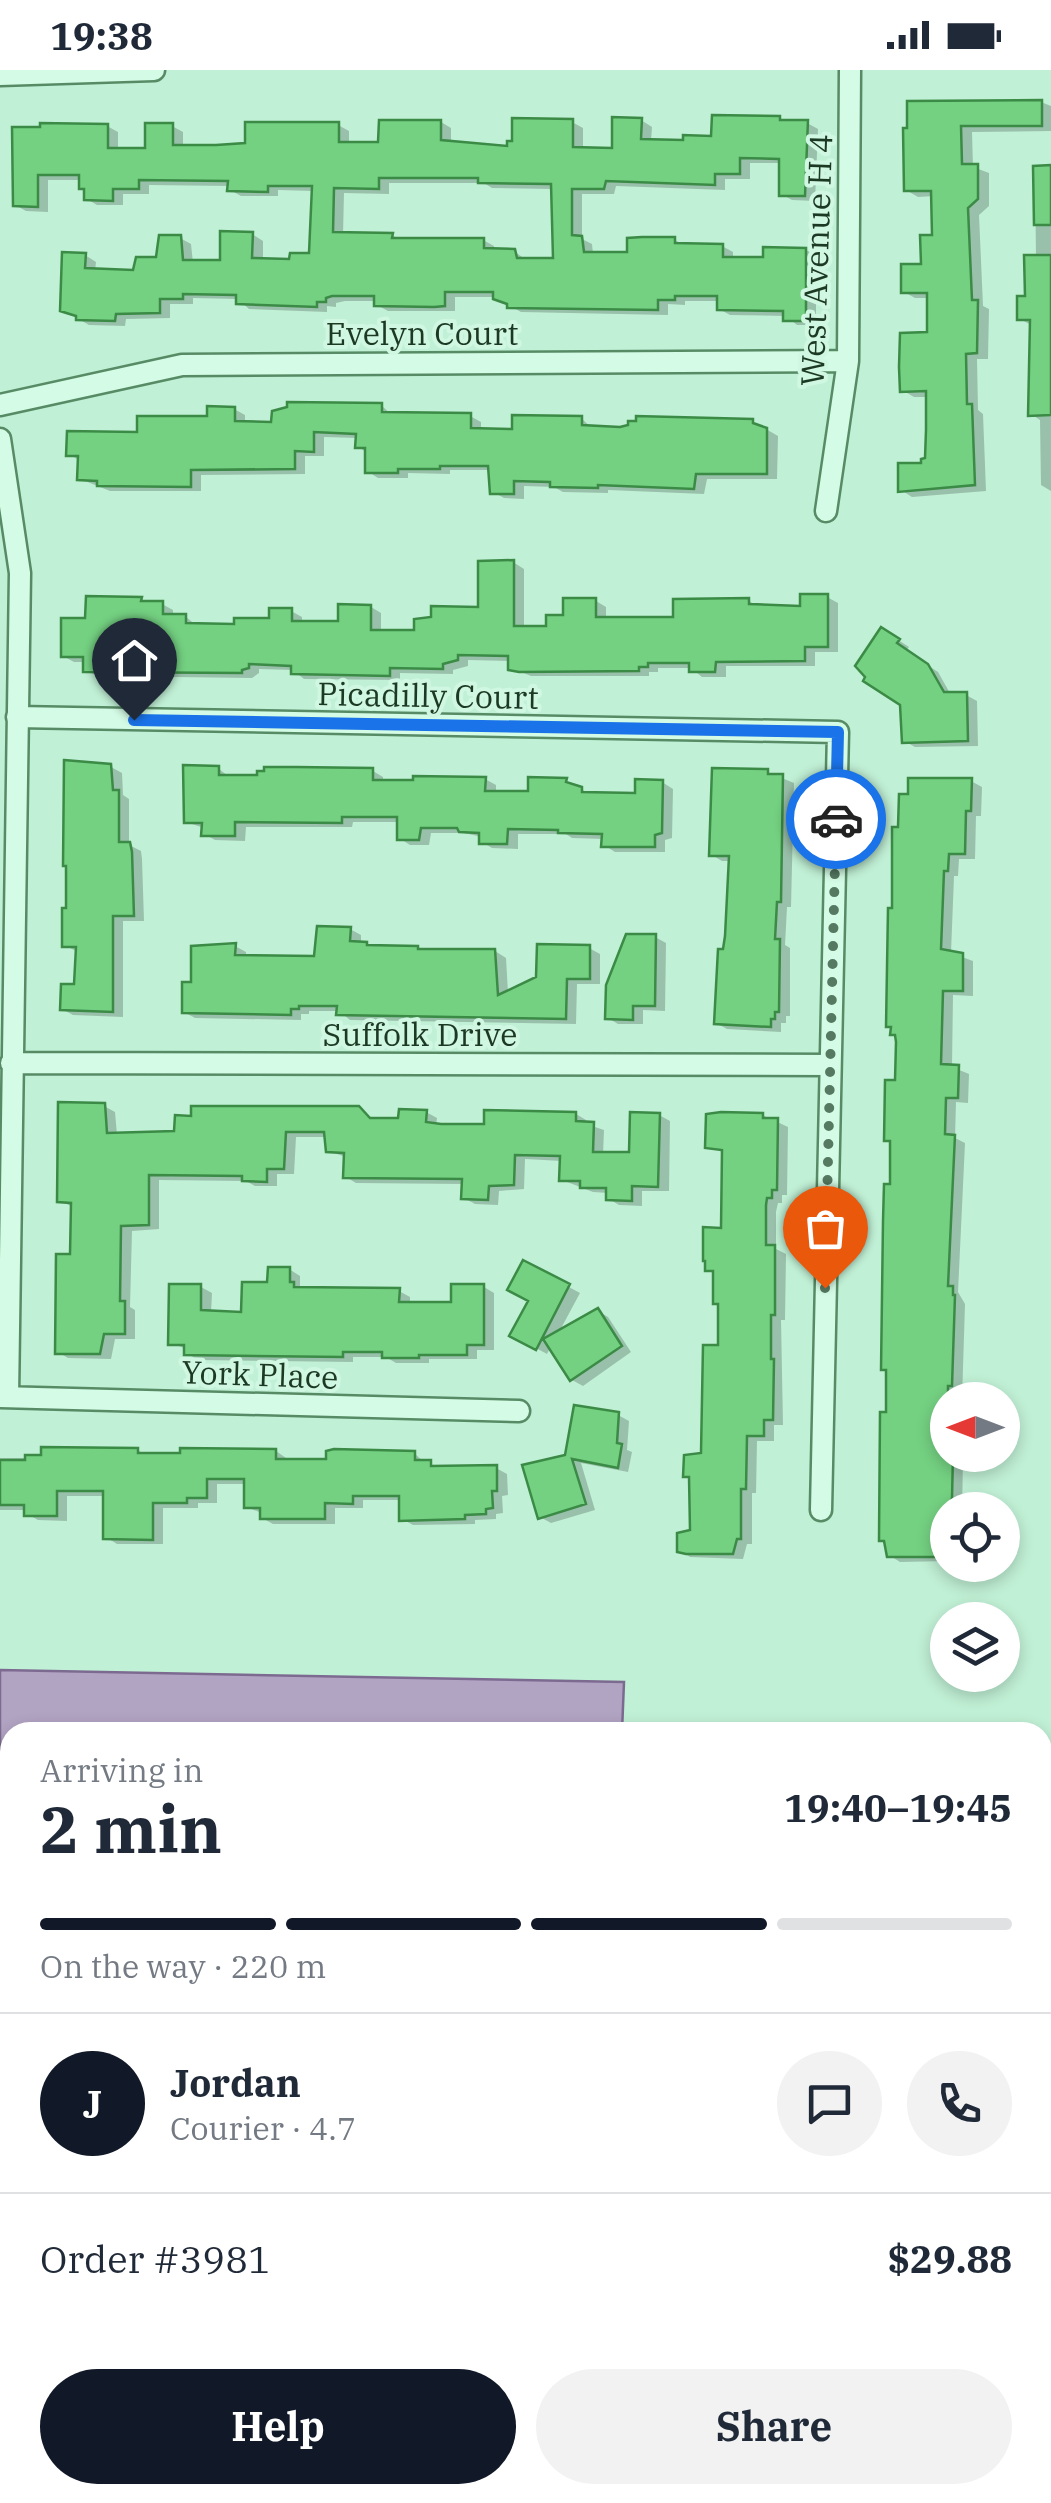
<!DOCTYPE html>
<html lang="en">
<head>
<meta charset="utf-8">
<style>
  :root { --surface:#fff; --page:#f2f2f3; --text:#1f2937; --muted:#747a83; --line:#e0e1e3; --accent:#111827 }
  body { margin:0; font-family:"IBM Plex Serif",serif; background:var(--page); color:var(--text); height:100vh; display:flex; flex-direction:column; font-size:38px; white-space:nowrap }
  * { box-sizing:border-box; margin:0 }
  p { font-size:32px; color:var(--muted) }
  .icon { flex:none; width:55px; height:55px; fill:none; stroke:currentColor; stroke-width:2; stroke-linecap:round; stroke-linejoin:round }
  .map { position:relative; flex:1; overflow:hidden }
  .details { position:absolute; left:0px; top:1652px; width:1052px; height:782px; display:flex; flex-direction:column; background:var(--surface); border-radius:30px 30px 0 0; box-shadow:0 5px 15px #0003 }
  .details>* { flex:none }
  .needle { width:65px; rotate:270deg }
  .controls { position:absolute; left:930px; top:1312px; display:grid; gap:20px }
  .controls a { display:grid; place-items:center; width:90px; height:90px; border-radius:50%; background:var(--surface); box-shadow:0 5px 15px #0003; font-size:50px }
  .pin { position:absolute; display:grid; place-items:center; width:85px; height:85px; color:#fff; margin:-102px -42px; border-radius:50% 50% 50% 0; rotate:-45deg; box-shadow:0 0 10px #0007 }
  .pin .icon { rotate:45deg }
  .courier { position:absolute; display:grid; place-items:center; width:100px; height:100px; margin:-50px; border:8px solid #1a73e8; border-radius:50%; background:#fff; color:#222; box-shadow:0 2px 12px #0007 }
  .overview em { font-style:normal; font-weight:700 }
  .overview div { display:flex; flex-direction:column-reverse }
  .overview { display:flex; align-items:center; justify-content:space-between; height:170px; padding:0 40px }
  h1 { font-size:65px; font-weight:700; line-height:75px }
  .bar { display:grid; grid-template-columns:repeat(4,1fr); gap:15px 10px; align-content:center; height:120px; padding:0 40px }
  .bar i { height:12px; border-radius:8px; background:var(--line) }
  .bar .on { background:var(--accent) }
  .bar p { grid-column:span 4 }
  .line { display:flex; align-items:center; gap:25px; padding:0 40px; border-top:2px solid var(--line) }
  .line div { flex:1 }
  .round { display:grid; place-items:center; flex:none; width:105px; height:105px; border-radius:52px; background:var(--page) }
  .cta { display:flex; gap:20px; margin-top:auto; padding:20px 40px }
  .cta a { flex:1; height:115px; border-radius:60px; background:var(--accent); color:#fff; font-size:40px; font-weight:700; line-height:115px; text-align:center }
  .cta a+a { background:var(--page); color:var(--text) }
  .status { display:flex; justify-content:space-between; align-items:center; height:70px; padding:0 50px; background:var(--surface); direction:ltr }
  .status svg { height:28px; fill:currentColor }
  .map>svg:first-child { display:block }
  .water { fill:#b1a3c2; stroke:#7d6a91; stroke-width:2.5 }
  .shadow { fill:#0003; fill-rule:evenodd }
  .building { fill:#74d182; stroke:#3b8b46; stroke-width:2.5; fill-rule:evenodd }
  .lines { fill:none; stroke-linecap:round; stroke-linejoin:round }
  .minor-casing { stroke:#578b65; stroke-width:25 }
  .tertiary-casing { stroke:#578b65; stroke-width:30 }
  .minor { stroke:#d4fbe5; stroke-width:20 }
  .tertiary { stroke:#d4fbe5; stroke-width:25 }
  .done { stroke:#557961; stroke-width:10; stroke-dasharray:0 18 }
  .route { stroke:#1a73e8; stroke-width:12 }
  .labels { text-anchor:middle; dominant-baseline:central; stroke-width:8; stroke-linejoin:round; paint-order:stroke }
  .street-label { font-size:32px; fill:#1c3923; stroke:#d0f7e2 }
</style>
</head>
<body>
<div class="status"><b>19:38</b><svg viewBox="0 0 49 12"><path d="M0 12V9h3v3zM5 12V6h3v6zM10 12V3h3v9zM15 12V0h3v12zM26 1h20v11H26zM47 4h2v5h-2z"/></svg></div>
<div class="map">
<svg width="1051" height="2433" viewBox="0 0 1051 2433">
  <rect width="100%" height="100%" fill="#c0f0d5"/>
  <path class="water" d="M0 1600 624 1612 622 1662H10V1847H0Z"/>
  <path class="shadow" d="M1041 32 1051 36V61L972 62 973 97 989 103V136L979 145 983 236 989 239 988 289H977L978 340 983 344 986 421 912 427 901 420 928 391V327H914L902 320 930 265 929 228H915L904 222 924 196 934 168V126L918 127 906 120 905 61Z
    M779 48 787 52 807 53 818 59 815 131 792 130 781 124 782 93H750V109H725V120L616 116 614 124H582V169L592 174 593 184 630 185 675 170 685 176H722L733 182V189L765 190 806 180 816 186V255H797L786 246 730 245 719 239V231H685V235L668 234V245L521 242 494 227H455V241H388L377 235V231H345L336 233V237L327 236V242L249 239 238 229 193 228V234H170V248L126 249 125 256 89 255 63 240 85 185 96 192 95 201 135 202 158 190 180 168 191 174 193 193H222L252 164 263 171V191H291L312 186 314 121 278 120V126H241L230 120V116L149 115V124H123V135H97L87 129 82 110H48V142L26 141 15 135 14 60 107 56 118 62V80H147L172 56 183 62V77L247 76 338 55 349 61V74L381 75 441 52 451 58V73L509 78 572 52 583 58V80H614L641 50 652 57 651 71 686 72 714 68ZM389 113H484L492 118 553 119 556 191 526 190 514 181H494V176L483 170H400L392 165H343L344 123 389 124Z
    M1035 98H1051V421L1041 415 1040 350 1031 344 1033 256 1020 249 1036 188Z
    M382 336 392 345 470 346 481 352V361L514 362 582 349 592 358 621 359 752 351 778 366 777 409H707L704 424 608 420V423L563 422 554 417 524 416V429L504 428 493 422 491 400H450V404L408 403V408H378L367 401 368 383 358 377V368L324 367V386H305V404L201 405V421H110L80 409V391L69 384 234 339 245 345V354H274Z
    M513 492 524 499V558L549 559 596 531 606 537V549H676L749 531 759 537 803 539 827 527 838 533V582H815V596H726V607H702L691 598H658V602H649V606H531L511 598V591L468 590V596L453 600V604L400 603V610L304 609 293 600 259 599V603L252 608 97 606 86 600V592H74L63 586 88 550 141 529 149 534H162L173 540V547H186L196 555 236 556 271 551 291 541 302 547V553L340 554 371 537 381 543V562H416L480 540Z
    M892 566 909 577 906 581 938 602 951 625H966L977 631 978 676 915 677 904 671 903 634Z
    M111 697 122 703 123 725 129 729V775L141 781 142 789 144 851H123V947L73 945 62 939 77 917 78 882 64 875 69 841Z
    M218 698 229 707 373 701 383 707V713L485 709 496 715V723L530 724 566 711 592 725H637L662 712 673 719 672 768 665 770V782H615L604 775V769L572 768 566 764H518V779L492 778 482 772V767L464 763H431L429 775H410L399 768 400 752H353L352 757H246L245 771 215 770 204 764V758L186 752Z
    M767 702 794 713 791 837H787L785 875 790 878V946H786V953H781V962L727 959 716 953 726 882 732 791H722L712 785Z
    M971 711 982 717 981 746H976L975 789H959L958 806H954L951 883 973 891V926L953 925 952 997 969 1004 968 1033 956 1032 955 1068 965 1073 958 1222 965 1234 962 1330H948V1385H991V1390H963L962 1440H948V1491L900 1492 889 1485 892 1116 898 1013 895 841Z
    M350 859 361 865V874L372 878 423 882 495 881 506 888 508 923 589 878 600 884V914H577L576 954 350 950 339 941H309V944H301V950L195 948 184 942 194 915 235 876 246 882V888L316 889Z
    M655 867 666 873 665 941 643 940V954H618L608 948Z
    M104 1036 115 1042 117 1065 177 1063 358 1038 375 1050 401 1051 426 1042 437 1048 436 1056H486L576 1044 586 1050V1054L604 1060 603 1085H632L659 1045 670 1051 669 1121H642V1136L619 1135 609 1129V1123L593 1122 562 1110V1091L525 1089 524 1119 499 1121 498 1135 475 1134 464 1128V1114L356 1113 346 1107V1087L328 1081 327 1067H296L294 1104H277V1116H255L246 1111 159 1110V1159L132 1161 130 1237 135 1240V1269H115L111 1289 68 1288 58 1282 72 1187 73 1137 60 1131Z
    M762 1045 788 1057 787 1125H782V1133H778L776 1142V1179L786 1184 785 1250H781L783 1355H774V1371H757L756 1423H752V1474H747L743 1489 690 1487 679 1480 692 1462V1409L686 1405 703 1386 720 1278V1236L715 1233 716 1204 708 1199 723 1160 724 1083 708 1076Z
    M524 1193 580 1223 558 1264 598 1241 608 1247 631 1282 583 1316 572 1310 551 1276 547 1284 512 1265 531 1230Z
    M289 1199 300 1206V1218L399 1221 410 1227V1234L454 1235 484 1217 494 1223V1280H477V1289H429V1293H396L386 1287H353V1292L198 1290 187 1283V1279L170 1273 201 1217 212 1223 211 1243 243 1244 270 1214Z
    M618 1345 629 1351 627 1380 632 1382 628 1402 581 1393 595 1440 551 1453 540 1447 567 1387Z
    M137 1380 146 1385 276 1381 286 1388V1391H328L414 1383 425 1393 441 1399 496 1398 507 1404 508 1425 502 1426 503 1443 496 1444V1449L475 1450V1454L413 1455 402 1449V1430H363V1438H335V1454H273L262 1448V1443L246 1437V1414H217V1433H198V1438H163V1474H117L106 1467 105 1426H67V1451L38 1450 27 1444V1440H0V1388H44Z
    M10 1993V2053L5 2050 0 2021V1995Z
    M1042 2000H1051V2045L1042 2047Z
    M0 2172 10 2175V2248L0 2245Z
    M1042 2193H1051V2255L1046 2252 1042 2243Z
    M70 2425H148V2433H70Z
    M259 2425H326L328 2433H262Z
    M347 2425H406V2433H347Z
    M446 2425H576L577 2431H560L551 2426V2433H446Z
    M605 2425H665L676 2433H599Z
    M709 2425H775V2433H709Z
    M879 2425H939V2433H879Z"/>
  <path class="building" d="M1042 30V56H961L962 94H978V129L968 138 972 230H978L977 283 966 284 967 334H972L975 415 898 422V393H921V389L925 388 926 360V321L900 322 899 297 900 263 927 262V223H901V194H921L920 165H932L931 121H904L903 58H907V31Z
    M712 45 780 46V50H808L805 126H779V89L740 88V104H715V115L606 111 604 119H572V165L582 166 584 182H627V168L642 167H675V173L723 174V187H763V177L806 178V251H783V241L717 240V226H675V230H658V240L507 238V234L493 229V222H445V236L434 237 374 236V226H332L326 228V232H317V237L236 234V225L183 224V229H160V243L116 244 115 251 76 250V246L60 241 62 182 86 183 85 198 133 200 136 187H156L159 165H181L183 190H220V161L253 162 252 188 289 189 290 183H309L312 116H268V122L227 121 228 111 139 110V119H113V131L84 130V119H79V105H38V137L13 136 12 57H40V53L108 54V78H145V53H173V75H216L245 73V52H339V72H378L379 50H441V70L507 76V71H512V48L573 49V77L612 78V47L642 48 641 69 683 70V65L711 66ZM379 108H478V113L551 114 553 188H517L515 179 484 178V168H392L393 163 333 162 334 118 379 119Z
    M1051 95V155H1034L1033 96Z
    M1024 185H1051V345L1028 346 1030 250H1017V226H1025Z
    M287 332 382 333V342L471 343V358L512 359V345L582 346V355L620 357 628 355V351H636V346L753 349V353L767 358V404H696L694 419 598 415V418L550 417V412L514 411V424H490L488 396H440V399H398V403H365V378H355L356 364 314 362V382L295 381V399L191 400V417L97 416V411L77 410 78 386H66L67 361 137 362V346H207V336L235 337V351L271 352 272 341 287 337Z
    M514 490V556H546V545H563V528H596V547H673V529L749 528V534L800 536V524H828V577H805V591L716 592 715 602H689V593H648V597H639V601L519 602 508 600V586L458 585V590L443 594V599L390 598V606L291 604V596L249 594V598L242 600V603L83 602V587H61V548H85L86 526 142 527 141 531H163V544H186V553L234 554V548H269V538H292V551H338V534L371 535V560H414V549L431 547V536L478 537V491Z
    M881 557 900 569 897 573 928 594 944 622H967L968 671 902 673 900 635 863 611 865 607 855 596Z
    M64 690 111 694 113 720H119V772H130L132 782 134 846H113V942L60 940 61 914H74L76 877H62V838H66V796H63Z
    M183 695 219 696V705H257V701H264V697H296L373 698V710H413V706L486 707 485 721H528V707L567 708 566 712 582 717V722L635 723V709L663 710 662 763 655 765V777H601L602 764 558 763V760L508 759 507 774H479V763L459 762 457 758H421L419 770H397V747H342V753L235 752V766H201L202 753H184Z
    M712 698 768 699V704H783L781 832H777L775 869H780L779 942H775V949H771V957L714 954 718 879H723L725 866 729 786H709Z
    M908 708H972L971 741H966L965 784H949L948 801H944L941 879 963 883V921H943L941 994 959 995 958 1028H946L945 1064 955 1065 948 1216H953V1225H955L952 1316H948V1385H953L952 1428 948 1440V1486L944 1487H887L884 1471H879L880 1342H886V1300H881L883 1151 884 1114H890V1071H884L885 1010H895L896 972 895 965H890L891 957H886L888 838H892V757H898L899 724H908Z
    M317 856 351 857 350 871 367 872V875L418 876V879H495L498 925 536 907 537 874 590 875V909H567L566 949 336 945 337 936H299V939H291V945L182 943V912H191V876L236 873 235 885 314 886Z
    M626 864H656L655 936H633V950L605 949 606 915Z
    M58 1032 105 1033 107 1063 174 1061 175 1045 191 1046V1036H359L370 1048H398L399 1039 427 1040 426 1052 441 1054H484V1040L576 1042V1051L594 1052 593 1082H629L630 1042 660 1043 658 1117 632 1116V1131L606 1130V1118H580V1111H559L560 1086 515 1085 514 1115 489 1116 488 1130 461 1129 462 1109 343 1108 344 1083 326 1082 324 1062H286L284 1099H267V1112L242 1111V1106L149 1105V1155L121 1156 120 1231H125V1264H104L100 1284H55L56 1184H70L71 1133 57 1132Z
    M721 1042 763 1043V1048H778L777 1120H772V1128H767L766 1135V1175H775V1245H771V1289H774L773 1350H764V1366H747L746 1419H741V1469H737L733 1484H686L677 1482V1463L690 1460 689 1407H683L684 1385 701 1383 703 1275H718V1234H713V1201H705V1191H703V1157L721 1158 722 1080 705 1078 706 1044Z
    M523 1190 570 1214 536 1280 509 1266 528 1231 507 1220Z
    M268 1197H290V1212H294V1217L400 1218 399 1232H451V1214H484V1275H467V1285H419V1288H382V1282H343V1287L184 1285V1275H168L169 1214H201V1240L241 1242 242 1212H267Z
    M598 1238 622 1276 570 1311 543 1269Z
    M574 1335 619 1342 617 1373 622 1374 618 1398 572 1389 586 1434 538 1449 522 1395 565 1385Z
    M41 1377 138 1378V1383H180V1378L276 1379V1389H326V1381L334 1379 415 1381V1390H431V1396L497 1395V1421H492L493 1438 486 1439V1444L465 1445V1449L399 1451V1426H353V1434L325 1433V1449H260V1438H244V1409H207V1428H187V1433H153V1470L103 1469V1421H57V1446H24V1435H0V1390H25V1385H41Z"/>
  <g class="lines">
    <defs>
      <path id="minor" d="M0 5 154 0
        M0 335 182 295 848 291
        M0 369 20 503 8 1327
        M826 441 848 291 850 0
        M17 647 838 662 821 1440
        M11 993 829 995
        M0 1327 519 1341
        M1042 2118H1051
        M12 2433V2425
        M822 2433V2425"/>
      <path id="tertiary" d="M1042 2315H1051
        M0 2333H10"/>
    </defs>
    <use href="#minor" class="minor-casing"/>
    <use href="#tertiary" class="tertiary-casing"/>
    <use href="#minor" class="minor"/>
    <use href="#tertiary" class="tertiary"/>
  </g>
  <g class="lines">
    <path class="done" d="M825 1218 836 749"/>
    <path class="route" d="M134 650 838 662 836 749"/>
  </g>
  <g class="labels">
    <g class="street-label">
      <text transform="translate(816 190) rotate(-88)">West Avenue H 4</text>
      <text x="422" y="263">Evelyn Court</text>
      <text transform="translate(428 625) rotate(1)">Picadilly Court</text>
      <text x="420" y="964">Suffolk Drive</text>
      <text transform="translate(260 1304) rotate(2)">York Place</text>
    </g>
  </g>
</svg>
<div class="controls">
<a><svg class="needle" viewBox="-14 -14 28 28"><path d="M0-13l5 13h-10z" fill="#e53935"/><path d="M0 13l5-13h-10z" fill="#747a83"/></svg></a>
<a><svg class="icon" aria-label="locate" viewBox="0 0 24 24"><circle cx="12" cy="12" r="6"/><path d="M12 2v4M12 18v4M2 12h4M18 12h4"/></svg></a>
<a><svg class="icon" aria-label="layers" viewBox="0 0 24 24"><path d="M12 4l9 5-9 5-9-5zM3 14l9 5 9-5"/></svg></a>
</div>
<div class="pin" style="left:825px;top:1218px;background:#ea580c"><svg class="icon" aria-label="bag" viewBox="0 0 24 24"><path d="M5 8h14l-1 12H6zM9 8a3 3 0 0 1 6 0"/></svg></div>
<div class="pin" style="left:134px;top:650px;background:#1f2937"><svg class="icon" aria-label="home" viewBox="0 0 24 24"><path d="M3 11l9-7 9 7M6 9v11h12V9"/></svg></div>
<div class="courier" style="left:836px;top:749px"><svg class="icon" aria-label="car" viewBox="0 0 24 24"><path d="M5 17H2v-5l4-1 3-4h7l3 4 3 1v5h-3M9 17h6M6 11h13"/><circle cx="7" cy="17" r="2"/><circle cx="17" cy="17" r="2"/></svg></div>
<section class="details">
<div class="overview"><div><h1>2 min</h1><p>Arriving in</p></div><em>19:40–19:45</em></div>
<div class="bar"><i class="on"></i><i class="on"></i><i class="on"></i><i></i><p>On the way · 220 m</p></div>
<div class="line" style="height:180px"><b class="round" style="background:var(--accent);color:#fff">J</b><div><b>Jordan</b><p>Courier · 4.7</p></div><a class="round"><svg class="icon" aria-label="chat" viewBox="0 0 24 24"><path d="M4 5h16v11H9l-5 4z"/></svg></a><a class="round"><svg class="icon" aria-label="phone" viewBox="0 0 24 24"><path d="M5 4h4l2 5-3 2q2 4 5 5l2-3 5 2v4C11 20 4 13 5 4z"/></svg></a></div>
<div class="line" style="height:130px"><div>Order #3981</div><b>$29.88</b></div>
<div class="cta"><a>Help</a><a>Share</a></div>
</section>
</div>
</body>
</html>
